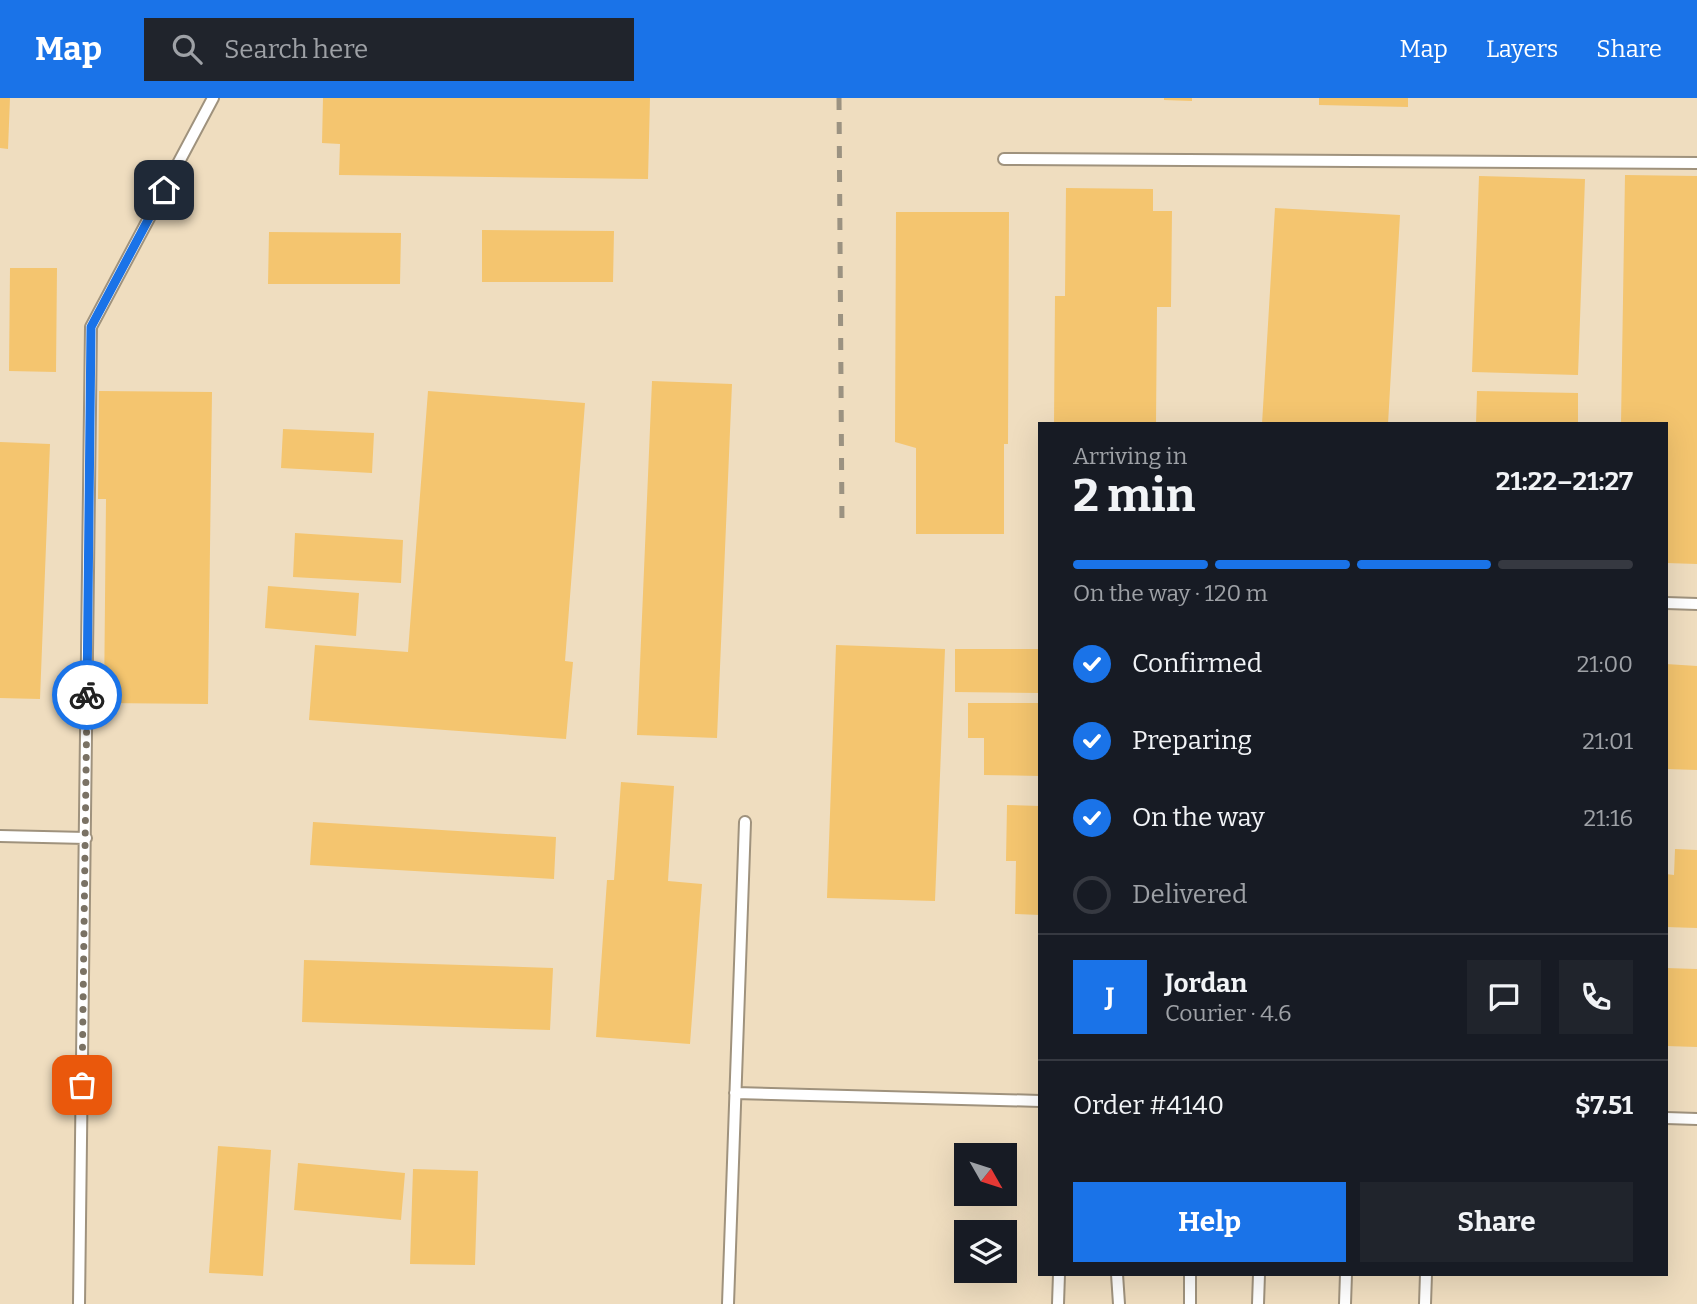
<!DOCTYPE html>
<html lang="en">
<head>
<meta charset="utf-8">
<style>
  :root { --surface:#171b24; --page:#20242c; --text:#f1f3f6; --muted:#9ea1a6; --line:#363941; --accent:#1a73e8 }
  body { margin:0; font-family:Bitter,serif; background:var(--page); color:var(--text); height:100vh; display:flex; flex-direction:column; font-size:26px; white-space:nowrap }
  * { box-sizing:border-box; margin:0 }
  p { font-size:23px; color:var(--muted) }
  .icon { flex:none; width:38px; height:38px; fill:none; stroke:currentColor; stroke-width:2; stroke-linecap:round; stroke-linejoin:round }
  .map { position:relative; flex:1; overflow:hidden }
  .side { position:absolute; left:1038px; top:324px; width:630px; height:854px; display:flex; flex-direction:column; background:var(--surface); border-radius:0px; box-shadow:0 7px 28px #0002 }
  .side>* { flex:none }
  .needle { width:46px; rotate:129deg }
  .fabs { position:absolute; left:954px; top:1045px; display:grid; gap:14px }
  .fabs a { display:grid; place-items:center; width:63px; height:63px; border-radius:0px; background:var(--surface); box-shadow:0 7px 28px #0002; font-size:35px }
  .pin { position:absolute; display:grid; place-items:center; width:60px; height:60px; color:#fff; margin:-30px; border-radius:14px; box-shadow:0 4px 10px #0006 }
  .courier { position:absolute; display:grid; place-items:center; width:70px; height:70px; margin:-35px; border:5px solid #1a73e8; border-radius:50%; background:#fff; color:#222; box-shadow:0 2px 9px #0007 }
  .head em { font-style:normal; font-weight:700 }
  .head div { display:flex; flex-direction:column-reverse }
  .head { display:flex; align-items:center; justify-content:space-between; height:119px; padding:0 35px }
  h1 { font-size:46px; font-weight:700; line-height:52px }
  .bar { display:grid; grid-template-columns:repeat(4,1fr); gap:10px 7px; align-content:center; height:84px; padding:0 35px }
  .bar i { height:9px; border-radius:5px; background:var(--line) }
  .bar .active { background:var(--accent) }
  .bar p { grid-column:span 4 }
  .line { display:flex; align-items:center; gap:18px; padding:0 35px; border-top:2px solid var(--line) }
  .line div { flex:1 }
  .round { display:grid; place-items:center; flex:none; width:74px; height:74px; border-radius:0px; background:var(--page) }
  ol { padding:0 35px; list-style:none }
  li { display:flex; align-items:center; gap:21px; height:77px }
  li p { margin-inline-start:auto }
  li .icon { padding:7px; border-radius:50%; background:var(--accent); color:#fff; stroke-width:4 }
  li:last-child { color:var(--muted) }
  li i { width:38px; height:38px; border:4px solid var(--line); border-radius:50% }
  .action { display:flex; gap:14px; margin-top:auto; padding:14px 35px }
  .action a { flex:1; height:80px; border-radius:0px; background:var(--accent); color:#fff; font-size:28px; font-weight:700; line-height:80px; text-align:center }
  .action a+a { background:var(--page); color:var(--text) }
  header { display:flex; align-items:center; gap:42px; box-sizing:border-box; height:98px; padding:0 35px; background:var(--accent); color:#fff }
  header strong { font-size:33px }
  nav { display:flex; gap:38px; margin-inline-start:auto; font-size:24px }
  .search { width:490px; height:63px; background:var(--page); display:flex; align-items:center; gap:18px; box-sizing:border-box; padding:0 24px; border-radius:0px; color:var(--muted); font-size:26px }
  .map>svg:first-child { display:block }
  .built { fill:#efddbf; fill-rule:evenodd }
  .building { fill:#f4c56f }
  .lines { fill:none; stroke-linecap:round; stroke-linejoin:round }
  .service-casing { stroke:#9f927d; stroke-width:14 }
  .service { stroke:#fff; stroke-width:10 }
  .rail { stroke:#9b9281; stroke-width:5; stroke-dasharray:12 12; stroke-linecap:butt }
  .done { stroke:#7a7264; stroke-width:7; stroke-dasharray:0 12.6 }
  .route { stroke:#1a73e8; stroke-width:9 }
</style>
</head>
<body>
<header>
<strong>Map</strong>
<div class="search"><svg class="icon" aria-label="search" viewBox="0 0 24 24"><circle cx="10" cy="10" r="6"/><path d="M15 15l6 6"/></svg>Search here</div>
<nav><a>Map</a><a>Layers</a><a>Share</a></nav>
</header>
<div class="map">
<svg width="1697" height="1206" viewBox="0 0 1697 1206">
  <rect width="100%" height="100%" fill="#f8ebd3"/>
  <path class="built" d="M0 0H1697V1206H0ZM1040 326H1666V1176H1040ZM966 1057H1004V1096H966ZM966 1134H1004V1172H966Z"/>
  <path class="building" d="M0 0H10L8 51 0 50Z
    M323 0H650L648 81 339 77 340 46 322 45Z
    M1164 0H1192V3L1164 2Z
    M1319 0H1408V9L1319 7Z
    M1625 77 1697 78V466L1666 465V326H1621Z
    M1479 78 1585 81 1578 277 1472 274Z
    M1066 90 1153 91V113H1172L1171 209H1157L1156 326H1054L1055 198H1065Z
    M1275 110 1400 117 1388 326H1262Z
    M896 114H1009L1008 346H1004V436H916V350L895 344Z
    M482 132 614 133 613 184H482Z
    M269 134 401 135 400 186H268Z
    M10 170H57L56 274 9 273Z
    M652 283 732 286 717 640 637 637Z
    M99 293 212 294 208 606 104 605 106 401H98Z
    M428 293 585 305 565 563 573 564 566 641 309 622 315 547 408 554Z
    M1477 293 1578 295V326H1476Z
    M283 331 374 335 372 375 281 370Z
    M0 344 50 346 40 601 0 600Z
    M295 435 403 442 401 485 293 479Z
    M268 488 359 495 356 538 265 530Z
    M836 547 945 551 935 803 827 800Z
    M955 551H1040V595L955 594Z
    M1666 566 1697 568V672L1666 671Z
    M968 605H1040V678L984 677V640H968Z
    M621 684 674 688 668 783 702 786 690 946 596 939 607 782H614Z
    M1007 707 1040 708V817L1015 816 1016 763H1006Z
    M313 724 556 739 554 781 310 767Z
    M1675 751 1697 752V830L1666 829V776L1674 777Z
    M304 862 553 870 550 932 302 924Z
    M1666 870 1697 871V949L1666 948Z
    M218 1048 271 1052 263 1178 209 1175Z
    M298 1065 405 1075 401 1122 294 1112Z
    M413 1071 478 1073 475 1167 410 1166Z"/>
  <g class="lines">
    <defs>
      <path id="service" d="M1004 61 1697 65
        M1666 505 1697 506
        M0 738 86 740
        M735 995 1040 1003
        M1666 1020 1697 1021
        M1117 1176 1119 1206
        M79 1206 91 229 213 0
        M728 1206 745 724
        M1058 1206 1059 1176
        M1190 1206V1176
        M1258 1206 1259 1176
        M1345 1206 1346 1176
        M1425 1206 1426 1176"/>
    </defs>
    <use href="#service" class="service-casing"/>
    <use href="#service" class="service"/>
    <path class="rail" d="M839 0 842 428"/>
  </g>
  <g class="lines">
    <path class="done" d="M82 987 87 597"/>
    <path class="route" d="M87 597 91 229 164 92"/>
  </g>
</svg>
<div class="fabs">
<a><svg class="needle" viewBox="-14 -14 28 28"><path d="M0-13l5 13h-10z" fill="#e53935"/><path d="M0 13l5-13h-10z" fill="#9ea1a6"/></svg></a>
<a><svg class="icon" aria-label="layers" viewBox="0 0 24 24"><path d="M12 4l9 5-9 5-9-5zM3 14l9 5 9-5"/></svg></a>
</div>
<div class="pin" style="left:82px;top:987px;background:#ea580c"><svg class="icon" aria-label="bag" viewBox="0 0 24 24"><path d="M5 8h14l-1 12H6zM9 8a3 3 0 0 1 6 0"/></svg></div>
<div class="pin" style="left:164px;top:92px;background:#1f2937"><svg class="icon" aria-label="home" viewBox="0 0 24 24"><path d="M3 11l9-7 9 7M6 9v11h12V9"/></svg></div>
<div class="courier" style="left:87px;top:597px"><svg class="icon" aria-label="bike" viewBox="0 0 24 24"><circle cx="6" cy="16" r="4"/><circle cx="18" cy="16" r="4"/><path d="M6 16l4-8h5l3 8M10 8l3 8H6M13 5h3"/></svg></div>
<section class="side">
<div class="head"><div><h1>2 min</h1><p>Arriving in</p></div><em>21:22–21:27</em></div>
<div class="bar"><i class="active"></i><i class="active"></i><i class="active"></i><i></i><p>On the way · 120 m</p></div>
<ol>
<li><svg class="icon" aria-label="check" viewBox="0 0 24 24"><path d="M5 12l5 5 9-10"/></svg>Confirmed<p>21:00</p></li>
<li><svg class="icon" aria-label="check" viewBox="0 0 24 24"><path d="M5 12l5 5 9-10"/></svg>Preparing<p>21:01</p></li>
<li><svg class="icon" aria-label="check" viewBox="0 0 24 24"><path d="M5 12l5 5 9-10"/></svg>On the way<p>21:16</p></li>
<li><i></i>Delivered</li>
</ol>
<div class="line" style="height:126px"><b class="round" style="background:var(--accent);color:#fff">J</b><div><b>Jordan</b><p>Courier · 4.6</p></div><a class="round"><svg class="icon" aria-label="chat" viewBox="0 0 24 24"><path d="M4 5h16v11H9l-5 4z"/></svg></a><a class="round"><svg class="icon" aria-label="phone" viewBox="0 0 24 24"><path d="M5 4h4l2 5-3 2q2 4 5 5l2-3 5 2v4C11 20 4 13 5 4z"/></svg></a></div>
<div class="line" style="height:91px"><div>Order #4140</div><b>$7.51</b></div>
<div class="action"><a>Help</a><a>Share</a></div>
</section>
</div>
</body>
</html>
